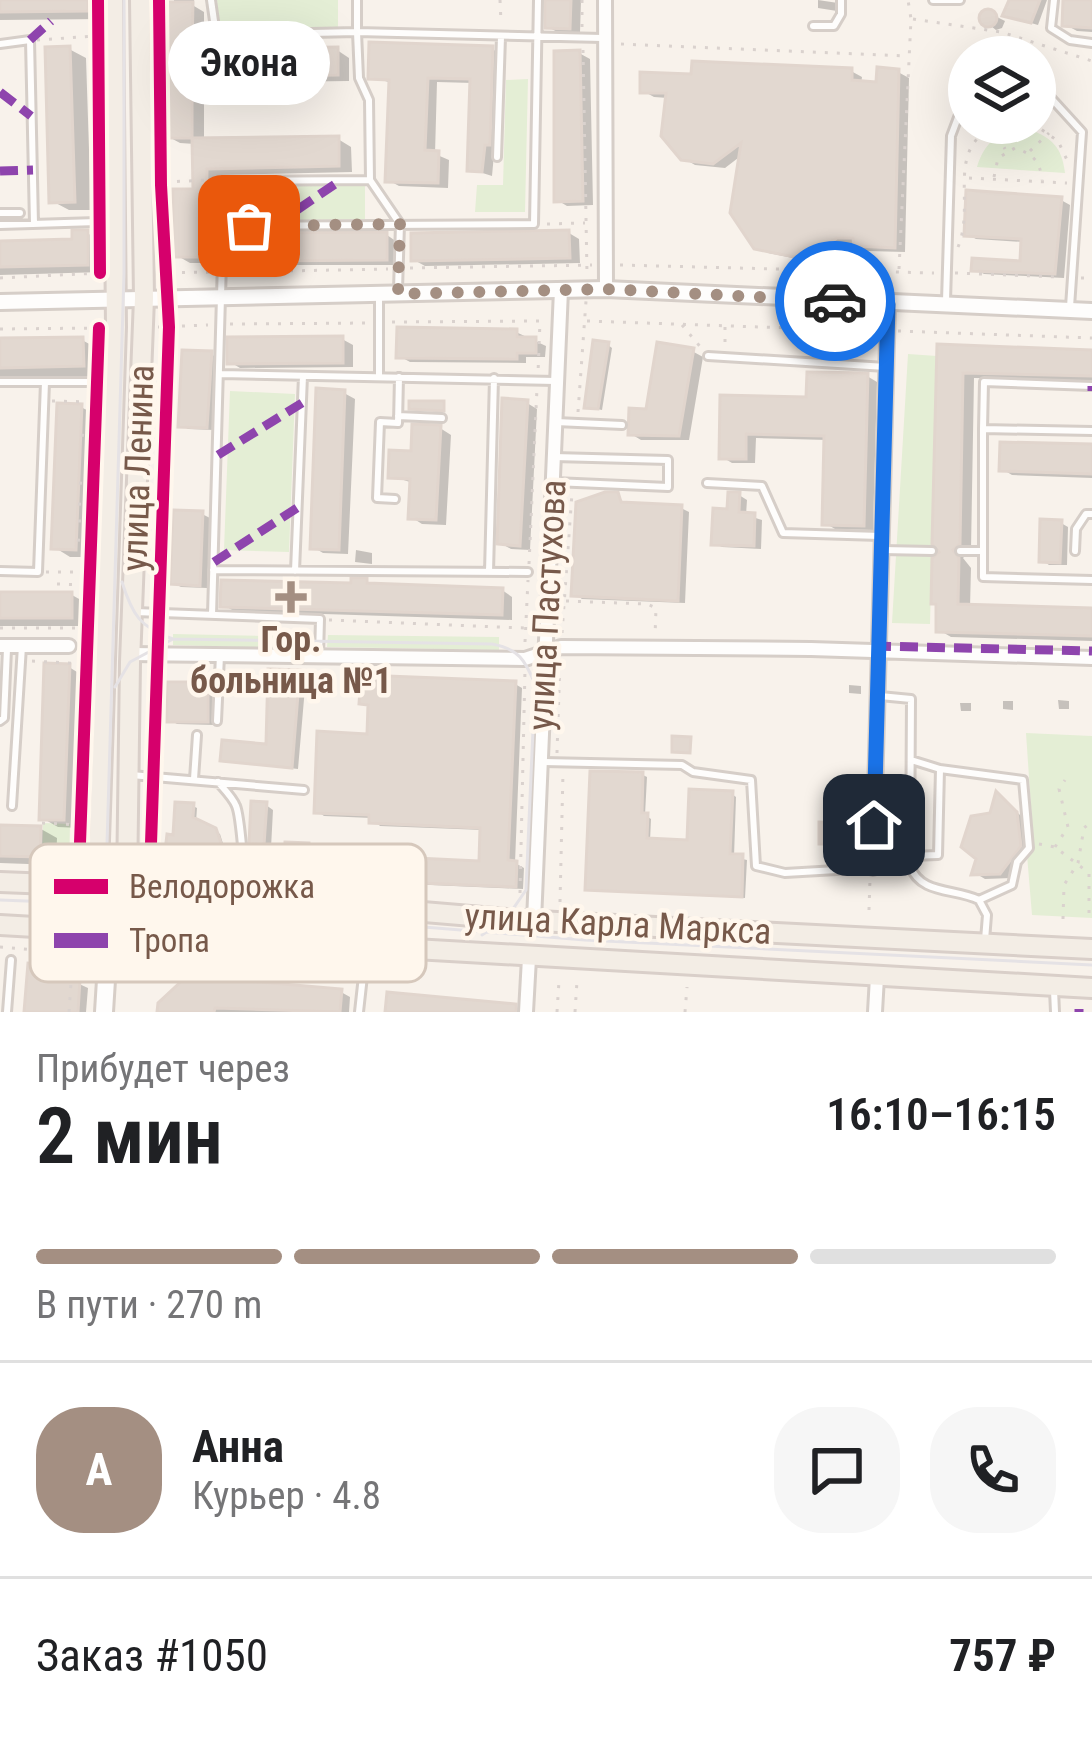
<!DOCTYPE html>
<html lang="ru">
<head>
<meta charset="utf-8">
<style>
  :root { --surface:#fff; --page:#f6f6f6; --text:#202124; --muted:#757577; --line:#e0e0e0; --accent:#a48f82 }
  body { margin:0; font-family:"Roboto Condensed",sans-serif; background:var(--page); color:var(--text); height:100vh; display:flex; flex-direction:column; font-size:45px; white-space:nowrap }
  * { box-sizing:border-box; margin:0 }
  p { font-size:39px; color:var(--muted) }
  .icon { flex:none; width:66px; height:66px; fill:none; stroke:currentColor; stroke-width:2; stroke-linecap:round; stroke-linejoin:round }
  .map { position:relative; height:1012px; overflow:hidden }
  .details { display:flex; flex-direction:column; background:var(--surface); flex:1 }
  .details>* { flex:none }
  .buttons { position:absolute; left:948px; top:36px; display:grid; gap:24px }
  .buttons a { display:grid; place-items:center; width:108px; height:108px; border-radius:50%; background:var(--surface); box-shadow:0 12px 48px #0002; font-size:60px }
  .pin { position:absolute; display:grid; place-items:center; width:102px; height:102px; color:#fff; margin:-51px; border-radius:24px; box-shadow:0 6px 18px #0006 }
  .courier { position:absolute; display:grid; place-items:center; width:120px; height:120px; margin:-60px; border:9px solid #1a73e8; border-radius:50%; background:#fff; color:#222; box-shadow:0 3px 15px #0007 }
  .bubble { position:absolute; height:84px; border-radius:42px; background:var(--surface); box-shadow:0 12px 48px #0002; font-size:39px; font-weight:600; line-height:84px; text-align:center }
  .overview em { font-style:normal; font-weight:600 }
  .overview div { display:flex; flex-direction:column-reverse }
  .overview { display:flex; align-items:center; justify-content:space-between; height:204px; padding:0 36px }
  h1 { font-size:78px; font-weight:600; line-height:90px }
  .bar { display:grid; grid-template-columns:repeat(4,1fr); gap:18px 12px; align-content:center; height:144px; padding:0 36px }
  .bar i { height:15px; border-radius:9px; background:var(--line) }
  .bar .current { background:var(--accent) }
  .bar p { grid-column:span 4 }
  .line { display:flex; align-items:center; gap:30px; padding:0 36px; border-top:3px solid var(--line) }
  .line div { flex:1 }
  .round { display:grid; place-items:center; flex:none; width:126px; height:126px; border-radius:48px; background:var(--page) }
  .map>svg:first-child { display:block }
  .green { fill:#e4eed5 }
  .shadow { fill:#0003 }
  .building { fill:#e2d8d0; stroke:#e1d5cd; stroke-width:3 }
  .lines { fill:none; stroke-linecap:round; stroke-linejoin:round }
  .service-casing { stroke:#d6cec8; stroke-width:12 }
  .minor-casing { stroke:#d6cec8; stroke-width:18 }
  .tertiary-casing { stroke:#d6cec8; stroke-width:20 }
  .secondary-casing { stroke:#d7cec7; stroke-width:22 }
  .primary-casing { stroke:#d9cfc9; stroke-width:24 }
  .path { stroke:#dad2ce; stroke-width:3; stroke-dasharray:3 9; stroke-linecap:butt }
  .service { stroke:#fefdfc; stroke-width:6 }
  .minor { stroke:#fefdfc; stroke-width:12 }
  .tertiary { stroke:#fefdfc; stroke-width:14 }
  .secondary { stroke:#fefdfc; stroke-width:16 }
  .primary { stroke:#f3ede5; stroke-width:18 }
  .tram { stroke:#e5e2e5; stroke-width:3 }
  .quiet { stroke:#8e44ad; stroke-width:9; stroke-dasharray:18 9; stroke-linecap:butt }
  .cycleway-casing { stroke:#fff7ed; stroke-width:20 }
  .cycleway { stroke:#d6006c; stroke-width:12 }
  .done { stroke:#a48f82; stroke-width:12; stroke-dasharray:0 21.6 }
  .route { stroke:#1a73e8; stroke-width:15 }
  .poi-dot { fill:#a48f82; stroke:#fff7ed; stroke-width:4.5 }
  .labels { text-anchor:middle; dominant-baseline:central; stroke-width:9; stroke-linejoin:round; paint-order:stroke }
  .street-label { font-size:36px; fill:#77594a; stroke:#fff7ed }
  .poi-label { font-size:36px; font-weight:bold; fill:#77594a; stroke:#fff7ed }
  .key { fill:#fff7ed; stroke:#d6c8bc; stroke-width:3 }
  .key-label { font-size:33px; fill:#77594a }
</style>
</head>
<body>
<div class="map">
<svg width="1092" height="1012" viewBox="0 0 1092 1012">
  <rect width="100%" height="100%" fill="#f8f2eb"/>
  <path class="green" d="M217 0H338V31L219 28Z
    M528 79 525 212H475L477 185H503L506 80Z
    M1029 129C1052 138 1062 147 1065 173L977 167C985 140 1001 130 1029 129Z
    M365 185V219L230 221V187Z
    M908 354 937 356 930 624 892 623Z
    M230 391 295 394 289 552 224 550Z
    M173 634 307 637V649L173 645Z
    M328 635 499 637V650L327 647Z
    M1026 733 1092 736V918L1032 915 1027 855 1034 851Z
    M43 823 70 824 69 866 42 865Z"/>
  <path class="shadow" d="M0 0H104V19L0 20Z
    M174 0H194V6L204 12V52L337 50 349 58V81L204 83V141L338 139 351 147 352 172 220 175 219 263H190L176 255 196 192 195 144 180 143 167 136Z
    M548 0H581L580 33H559L548 27Z
    M818 0 838 3 837 11 818 8Z
    M1012 0H1047L1038 25 1013 18Z
    M1066 0H1092V32L1077 31 1066 25Z
    M989 13 1005 21 1002 28 996 30 982 19Z
    M69 49 86 58 91 210H69L52 201Z
    M492 49 503 55 492 176 470 169 473 83 437 82 435 154 449 160 448 188 399 186 388 180 392 83 371 77Z
    M579 53 590 59 593 205 567 206 557 200Z
    M851 71 862 77 861 84 879 85 898 72 909 78 905 252 867 251 849 243 818 263 768 253 756 246 742 155 725 168 695 165 683 158 668 98 654 97 643 91Z
    M1061 200 1070 205 1064 278 984 274 974 269 1023 264 1024 242 976 239 967 234Z
    M87 233 103 242V272L0 275V244L75 242Z
    M569 233 579 239 580 263 425 266 414 260Z
    M387 235 397 242V265H255L244 259Z
    M516 332 546 346 545 357H526V363L410 362 399 356Z
    M342 339 353 345V367L240 368 230 362Z
    M82 340 104 352V377L0 379V341Z
    M608 345 612 348 602 410 592 408Z
    M940 347 1092 353V381L974 378 971 550 963 558 971 568 970 608 1092 610V641L951 637 939 630 944 553Z
    M692 351 703 357 689 440H641L631 434Z
    M211 354 219 359 214 430 188 429 181 425Z
    M867 376 877 382 873 530 835 529 825 523 827 440 756 438 755 463H732L722 457 723 398 809 400Z
    M344 393 355 399 348 554 323 553 313 547Z
    M527 403 537 409 530 550 511 549 500 543Z
    M81 407 98 416 92 557H70L54 547Z
    M440 428 451 435 446 525 422 524 411 517 413 483 391 476Z
    M1092 447V478L1012 475 1002 469Z
    M617 495 627 506 681 508 689 512 685 603 582 599 575 594Z
    M739 495 747 500 746 515 762 520 761 549 722 547 714 543Z
    M202 514 210 518 207 588 181 587 173 583Z
    M1061 523 1068 527 1067 565H1049L1042 560Z
    M356 550 372 553V564L355 562Z
    M366 581 376 587 502 590 512 597V620L234 611 223 605Z
    M0 595H72L88 604V626H0Z
    M69 667 85 677 80 828 58 827 42 818Z
    M300 673 306 676 298 769 223 760 269 747Z
    M515 684 522 688 515 863 524 868 523 889 385 883 377 879 482 864 483 830 380 826 372 818 324 816 317 811 370 737 371 708 363 703Z
    M208 685 215 690V725L177 724 170 720Z
    M849 685 861 686V694L849 693Z
    M1058 700 1069 701V709H1059Z
    M1003 701H1013V710L1003 709Z
    M960 703H971V711H961Z
    M643 775 647 777 645 815 651 819 650 841 690 843 732 794 736 797 734 857 747 860 745 898 588 889Z
    M998 796 1027 821 1031 852 1011 878 985 879 975 873Z
    M266 805 273 810 271 848 252 843Z
    M193 806 197 808 196 822 220 834 226 853 239 856 240 872 208 870V875L202 874 182 861 176 838Z
    M0 828 41 829 57 838 56 865 0 863Z
    M68 964 77 970V983L88 988 86 1012H27L30 966Z
    M341 992 350 997 349 1012H160L161 1004Z"/>
  <path class="building" d="M0 0H88V11L0 12Z
    M545 0H571L570 29 545 28Z
    M1009 0H1040L1031 23 1002 16Z
    M1063 0H1092V28L1062 26Z
    M165 2H193L192 49 338 47V75L192 77V138H164Z
    M979 18a9 9 0 1 1 18 0a9 9 0 1 1-18 0Z
    M369 42 493 46 490 145H485L482 172 467 171 470 79 428 78 425 150 439 151 438 183 385 182 389 80 368 79Z
    M70 46 75 202 49 203 45 47Z
    M580 50 583 201 554 202V51Z
    M692 61 852 68V80L876 82 877 67 899 69 895 248 854 246 853 238H837L805 259 754 249 730 213 741 143 713 164 681 160 661 136 666 93H640V72L691 74Z
    M339 136V166L207 169 206 257H173V189H193L192 138Z
    M966 190 1062 197 1055 274 971 271 972 258 1020 261 1021 239 964 236Z
    M72 230H88V265L0 267V241L72 239Z
    M569 230 570 258 411 261V233Z
    M387 232V260L241 261V233Z
    M397 327 517 329V337H536V353H517V359L396 358Z
    M343 336V363L227 364V337Z
    M83 337 84 366 0 368V338Z
    M593 340 609 342 598 409 584 408Z
    M657 342 694 348 679 436 628 435 629 408 646 409Z
    M937 344 1092 350V376L963 373 960 544 953 550 959 558 958 604 1092 608V636L936 632V604H931L932 558 939 552 932 544Z
    M182 350 212 351 207 428 178 427Z
    M807 372 868 373 864 526 822 525 824 436 746 434V459H719L720 395 806 397Z
    M316 388 345 390 339 550 310 549Z
    M502 398 528 400 520 546 497 544Z
    M409 401H444V411L409 409Z
    M57 403 82 404 76 550 51 549Z
    M412 424 441 425 436 520 408 519 410 479 388 478 389 450 411 451Z
    M1000 442 1092 444V474L999 471Z
    M605 492H618L621 502 682 505 678 601 571 596 576 502Z
    M728 492H740L739 512 755 513 754 546 711 545 713 508 727 509Z
    M173 510 203 511 200 586 170 584Z
    M1040 519 1062 520 1060 563 1039 562Z
    M351 578H367V583L503 588 502 615 220 607 221 580 351 583Z
    M0 592H72V618H0Z
    M44 663 70 664 64 820H39Z
    M268 669 300 670 292 768 220 761 222 740 266 744Z
    M361 675 516 681 508 860 517 861 516 887 374 881 375 856 479 861 480 828 369 823V815L314 813 317 731 367 734 368 705 359 704Z
    M167 682H208V722H167Z
    M672 736 691 737 690 753 672 752Z
    M590 771 643 772 642 813H648L647 838 687 840 689 789 733 791 730 854H743L742 897 585 890Z
    M996 791 1017 812 1021 846 1000 874 971 875 976 859 961 847 971 816 990 813Z
    M251 801 267 802 264 845 249 844Z
    M175 802 194 803 193 817 216 828 223 849 235 850 236 872 205 869 204 874 194 873 174 858 166 843 167 834 173 835Z
    M819 822 835 823 834 844H819Z
    M0 825 41 826 40 857 0 856Z
    M285 842 309 843V860L284 859Z
    M44 955 69 962 68 979 80 980 78 1012H24L28 963 43 964Z
    M187 976 342 989 340 1012 215 1008 214 1012H157L158 1003Z
    M387 992 516 1004V1012H385Z"/>
  <g class="lines">
    <defs>
      <path id="service" d="M211 0 216 35 357 32V0
        M933 0H960
        M1054 0 1051 28 1070 40 1092 43
        M813 26H834L841 14V0
        M0 44 30 40 34 224
        M1035 97 1051 98 1082 132 1070 307
        M497 157 501 37
        M0 213H20
        M0 225 97 222
        M223 226 222 181 370 180
        M398 290 400 224 370 180 369 100 359 78 357 32 602 38
        M379 296V376
        M946 301 951 136 960 112 969 108
        M708 356 886 367
        M221 374 555 381
        M0 382H109
        M1092 386 984 382 983 429 1092 431
        M398 416 442 418
        M556 422 622 425
        M983 429V577L1092 580
        M554 482 668 487V460L554 457
        M707 483 762 486 783 533 880 536
        M395 499 377 498 380 422 398 423 399 377
        M883 550 932 551
        M960 551H982
        M1075 551 1076 529 1086 514H1092
        M213 570 528 572
        M0 571 38 572 45 382
        M295 571 303 376
        M489 572 494 378
        M135 612 320 619 319 656
        M212 615 223 226 534 224 538 0
        M880 696 911 699 910 866C921 895 954 888 979 900L987 915 985 940
        M0 721 4 718 7 649
        M217 721 220 655
        M544 762 682 765 693 772 751 780 756 866 785 873 871 868
        M940 769 1023 780 1029 848 1017 862 1012 885 979 900
        M131 775 304 790
        M194 779 197 735
        M218 782C224 789 233 798 236 806 240 815 246 880 244 893
        M12 806 22 646
        M910 856 938 855 940 769 911 760
        M1054 990 1055 1012
        M7 1012 11 960
        M359 1012 366 949"/>
      <path id="minor" d="M605 0 606 289
        M0 646H69
        M130 654 525 659 561 647 811 649 1092 658
        M873 868 888 304
        M534 921 561 290
        M526 1012 529 958
        M875 1012 877 977"/>
      <path id="tertiary" d="M0 302 606 289 1092 311"/>
      <path id="secondary" d="M104 1012 109 932"/>
      <path id="primary" d="M0 882 127 887 518 920 1092 949
        M0 925 1092 988
        M108 927 98 870 116 327 113 0
        M109 932 127 887 130 662 144 298 140 0"/>
    </defs>
    <use href="#service" class="service-casing"/>
    <use href="#minor" class="minor-casing"/>
    <use href="#tertiary" class="tertiary-casing"/>
    <use href="#secondary" class="secondary-casing"/>
    <use href="#primary" class="primary-casing"/>
    <path class="path" d="M163 0V182L172 271
      M500 0 501 22
      M582 0V28
      M913 19 1001 32 1092 61
      M37 40 96 36
      M621 44 907 56
      M583 50 587 274
      M96 59V211
      M1032 123 1058 141 1069 164
      M993 126 1005 149
      M1030 151 1049 133
      M994 177 998 158 1015 148C1033 154 1040 161 1042 180
      M969 178 1067 183
      M165 182 209 180
      M547 224 585 223
      M97 233V271
      M958 247C977 201 941 143 1004 123
      M620 265 934 273
      M410 268 592 265
      M899 269 911 19 908 0
      M230 272 388 269
      M158 273 214 272
      M955 273 1060 277
      M0 278 100 273
      M1081 278H1092
      M587 321 877 331
      M392 322 540 321 538 373
      M230 324 370 323
      M682 325 703 350
      M158 327 208 325
      M725 327V348
      M0 329 100 328
      M898 331 1092 338
      M811 351V330
      M52 401 92 402
      M578 412 586 301
      M81 435 91 437
      M79 483 90 484
      M78 504 89 505
      M78 521H89
      M77 540 88 541
      M529 564 537 388
      M46 572H91
      M57 584 87 585
      M566 601 647 604 656 608 655 637
      M329 620 524 628
      M0 628H88
      M562 633 572 493
      M525 642 528 580
      M32 661 87 664
      M557 753 560 660
      M42 823 81 825
      M1039 844 1055 847 1089 873V920
      M1055 847 1068 827 1059 789 1065 780
      M158 864 159 854
      M520 893 525 670
      M560 902 563 772
      M869 910 870 879
      M1063 919 1064 885 1078 863 1084 828 1092 821
      M0 947 94 955
      M121 957 143 959 144 948
      M69 1012 73 954
      M557 1012 559 981
      M575 1012 577 981
      M685 1012 687 987"/>
    <use href="#service" class="service"/>
    <use href="#minor" class="minor"/>
    <use href="#tertiary" class="tertiary"/>
    <use href="#secondary" class="secondary"/>
    <use href="#primary" class="primary"/>
    <path class="tram" d="M124 0V273L107 844C111 875 123 892 149 908
      M122 582C132 614 140 628 173 639L492 644C519 649 525 660 535 684L526 890 506 919 482 935
      M115 687 130 662 173 639
      M49 899 88 879 107 844
      M0 900 178 907 585 940 1092 965"/>
    <path class="quiet" d="M30 40 51 21
      M0 92 31 116
      M0 171 33 170
      M275 225 341 180
      M1092 386V391
      M218 455 302 403
      M214 562 297 508
      M873 646 1092 651
      M1079 1012V1009"/>
    <defs>
      <path id="cycleway" d="M98 0 100 273
        M79 870 99 328
        M150 872 169 327 161 185 159 0"/>
    </defs>
    <use href="#cycleway" class="cycleway-casing"/>
    <use href="#cycleway" class="cycleway"/>
  </g>
  <g class="lines">
    <path class="done" d="M249 226 400 224 398 294 606 289 835 301"/>
    <path class="route" d="M835 301 888 304 874 825"/>
  </g>
  <path class="poi-dot" d="M285 579h12v12h12v12h-12v12h-12v-12h-12v-12h12z"/>
  <g class="labels">
    <g class="street-label">
      <text transform="translate(138 468) rotate(-88)">улица Ленина</text>
      <text transform="translate(547 605) rotate(-87)">улица Пастухова</text>
      <text transform="translate(618 924) rotate(3)">улица Карла Маркса</text>
    </g>
    <g class="poi-label">
      <text x="291" y="640">Гор.<tspan x="291" dy="41">больница №1</tspan></text>
    </g>
  </g>
  <rect x="30" y="844" width="396" height="138" rx="18" class="key"/>
  <rect x="54" y="879" width="54" height="15" fill="#d6006c"/>
  <rect x="54" y="933" width="54" height="15" fill="#8e44ad"/>
  <g class="key-label">
    <text x="129" y="898">Велодорожка</text>
    <text x="129" y="952">Тропа</text>
  </g>
</svg>
<div class="buttons">
<a><svg class="icon" aria-label="layers" viewBox="0 0 24 24"><path d="M12 4l9 5-9 5-9-5zM3 14l9 5 9-5"/></svg></a>
</div>
<div class="pin" style="left:249px;top:226px;background:#ea580c"><svg class="icon" aria-label="bag" viewBox="0 0 24 24"><path d="M5 8h14l-1 12H6zM9 8a3 3 0 0 1 6 0"/></svg></div>
<div class="pin" style="left:874px;top:825px;background:#1f2937"><svg class="icon" aria-label="home" viewBox="0 0 24 24"><path d="M3 11l9-7 9 7M6 9v11h12V9"/></svg></div>
<div class="courier" style="left:835px;top:301px"><svg class="icon" aria-label="car" viewBox="0 0 24 24"><path d="M5 17H2v-5l4-1 3-4h7l3 4 3 1v5h-3M9 17h6M6 11h13"/><circle cx="7" cy="17" r="2"/><circle cx="17" cy="17" r="2"/></svg></div>
<div class="bubble" style="left:168px;top:21px;width:162px">Экона</div>
</div>
<section class="details">
<div class="overview"><div><h1>2 мин</h1><p>Прибудет через</p></div><em>16:10–16:15</em></div>
<div class="bar"><i class="current"></i><i class="current"></i><i class="current"></i><i></i><p>В пути · 270 m</p></div>
<div class="line" style="height:216px"><b class="round" style="background:var(--accent);color:#fff">А</b><div><b>Анна</b><p>Курьер · 4.8</p></div><a class="round"><svg class="icon" aria-label="chat" viewBox="0 0 24 24"><path d="M4 5h16v11H9l-5 4z"/></svg></a><a class="round"><svg class="icon" aria-label="phone" viewBox="0 0 24 24"><path d="M5 4h4l2 5-3 2q2 4 5 5l2-3 5 2v4C11 20 4 13 5 4z"/></svg></a></div>
<div class="line" style="height:156px"><div>Заказ #1050</div><b>757 ₽</b></div>
</section>
</body>
</html>
